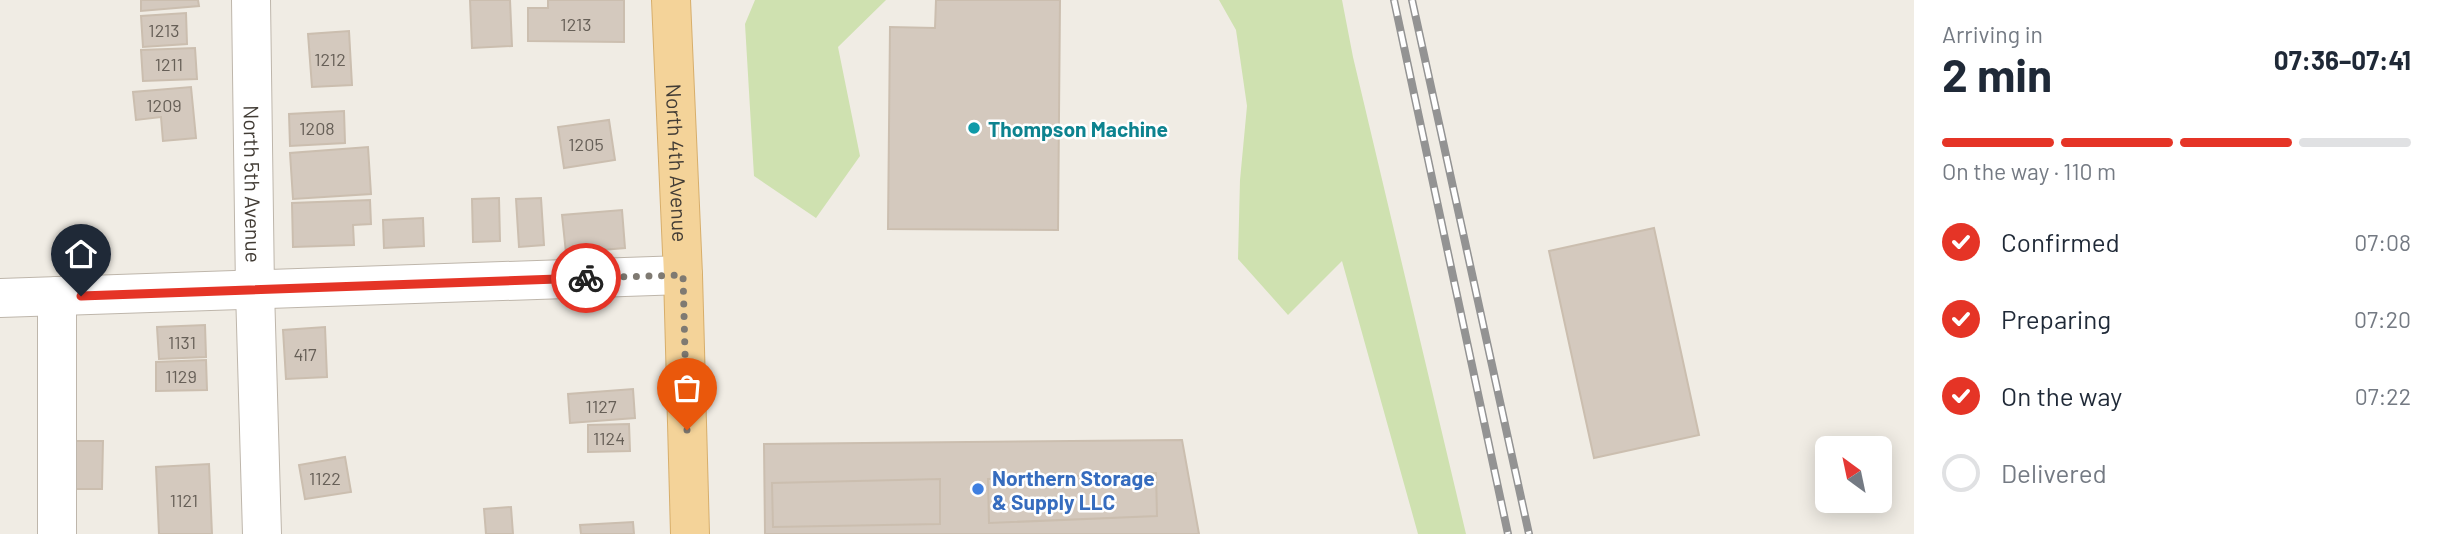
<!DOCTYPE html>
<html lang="en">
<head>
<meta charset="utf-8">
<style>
  :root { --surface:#fff; --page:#f2f2f3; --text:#1f2937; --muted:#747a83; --line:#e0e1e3; --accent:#e53426 }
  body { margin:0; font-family:Barlow,sans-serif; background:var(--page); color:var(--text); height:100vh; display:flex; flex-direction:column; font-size:26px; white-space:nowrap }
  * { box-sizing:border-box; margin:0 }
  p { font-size:23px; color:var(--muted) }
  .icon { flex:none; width:38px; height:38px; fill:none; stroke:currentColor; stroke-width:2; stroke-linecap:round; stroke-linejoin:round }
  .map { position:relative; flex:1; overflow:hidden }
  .side { display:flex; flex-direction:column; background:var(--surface); width:525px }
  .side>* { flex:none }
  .needle { width:46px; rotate:327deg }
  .buttons { position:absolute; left:1815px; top:436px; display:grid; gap:14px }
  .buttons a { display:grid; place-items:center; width:77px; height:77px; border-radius:10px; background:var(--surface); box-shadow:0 4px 18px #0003; font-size:35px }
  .pin { position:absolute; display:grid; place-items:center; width:60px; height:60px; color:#fff; margin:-72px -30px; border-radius:50% 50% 50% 0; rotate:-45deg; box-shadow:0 0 7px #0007 }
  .pin .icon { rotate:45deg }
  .courier { position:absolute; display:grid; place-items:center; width:70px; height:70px; margin:-35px; border:5px solid #e53426; border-radius:50%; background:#fff; color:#222; box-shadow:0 2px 9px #0007 }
  .head em { font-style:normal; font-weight:700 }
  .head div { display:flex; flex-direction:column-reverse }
  .head { display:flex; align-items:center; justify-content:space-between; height:119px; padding:0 28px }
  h1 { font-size:46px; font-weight:700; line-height:52px }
  .bar { display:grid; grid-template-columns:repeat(4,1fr); gap:10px 7px; align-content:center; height:84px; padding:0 28px }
  .bar i { height:9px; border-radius:5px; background:var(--line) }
  .bar .on { background:var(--accent) }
  .bar p { grid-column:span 4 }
  ol { padding:0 28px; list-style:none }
  li { display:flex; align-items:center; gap:21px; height:77px }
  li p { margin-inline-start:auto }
  li .icon { padding:7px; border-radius:50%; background:var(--accent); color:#fff; stroke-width:4 }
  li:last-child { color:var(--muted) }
  li i { width:38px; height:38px; border:4px solid var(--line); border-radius:50% }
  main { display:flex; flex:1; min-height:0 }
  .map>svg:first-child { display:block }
  .green { fill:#cfe1b0 }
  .building { fill:#d4c9be; stroke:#cbbeaf; stroke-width:2 }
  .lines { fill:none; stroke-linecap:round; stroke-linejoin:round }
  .minor-casing { stroke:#beb6ab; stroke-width:40 }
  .major-casing { stroke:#d7ae6b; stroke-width:40 }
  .minor { stroke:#fff; stroke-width:38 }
  .major { stroke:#f4d399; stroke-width:38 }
  .rail-casing { stroke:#939393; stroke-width:8 }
  .rail { stroke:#fff; stroke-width:5; stroke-dasharray:16; stroke-linecap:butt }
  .done { stroke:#7f7a72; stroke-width:7; stroke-dasharray:0 12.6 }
  .route { stroke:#e53426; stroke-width:9 }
  .culture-dot { fill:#0f9aa8; stroke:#fff; stroke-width:2.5 }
  .shop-dot { fill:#3f7fe0; stroke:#fff; stroke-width:2.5 }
  .labels { text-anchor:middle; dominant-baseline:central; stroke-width:5; stroke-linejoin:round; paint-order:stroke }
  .number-label { font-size:18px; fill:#665f57 }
  .culture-label { font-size:21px; font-weight:bold; fill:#0d838f; stroke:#fff; text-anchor:start }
  .street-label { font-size:21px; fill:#423c35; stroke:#fff }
  .shop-label { font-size:21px; font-weight:bold; fill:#366cbe; stroke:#fff; text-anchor:start }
</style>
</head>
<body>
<main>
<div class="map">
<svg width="1914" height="534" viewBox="0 0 1914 534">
  <rect width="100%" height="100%" fill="#f0ece4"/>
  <path class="green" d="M755 0H886L838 47 860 156 816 218 754 176 745 24Z
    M1219 0H1342L1353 57 1466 534H1418L1342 261 1288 315 1238 259 1240 180 1247 106 1236 30Z"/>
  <path class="building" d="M141 0H198L199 6 141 11Z
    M470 0H510L512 46 472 48Z
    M548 0H624V42L528 41V8H548Z
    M936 0H1060L1058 230 888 229 890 27 935 28Z
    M186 13 187 44 143 47 141 16Z
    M349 31 352 85 312 87 308 34Z
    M195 48 197 79 143 81 141 50Z
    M191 87 196 138 163 141 161 117 136 120 133 92Z
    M344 111 345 143 290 146 289 114Z
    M609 120 615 160 564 168 558 127Z
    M368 147 371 194 293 199 290 153Z
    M499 198 500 241 473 242 472 199Z
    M541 198 544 245 519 247 516 199Z
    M370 200 371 224 353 225 354 245 293 247 292 203Z
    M622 210 625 248 566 253 562 215Z
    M423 218 424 246 384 248 383 220Z
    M1654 228 1699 435 1594 458 1549 251Z
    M205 325 206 357 159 359 157 327Z
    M325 327 327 377 286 379 283 330Z
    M206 360 207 390 156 391V362Z
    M633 389 635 418 570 423 568 394Z
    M629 424 630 451 588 452V425Z
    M1182 440 1199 534H765L764 444Z
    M71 441H103L102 489H71Z
    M345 457 351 492 305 499 299 465Z
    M209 464 212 534H159L156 467Z
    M1156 473 1157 516 989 523 988 479Z
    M940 479V524L773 527 772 483Z
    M511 507 513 534H486L484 509Z
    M633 522 634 534H581L580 525Z"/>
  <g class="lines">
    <defs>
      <g id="minor">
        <path id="s1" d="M251 0 255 290 262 534"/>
        <path d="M57 296V534"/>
        <path d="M0 298 683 275"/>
      </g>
      <g id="major">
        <path id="s2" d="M671 0 683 275 690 534"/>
      </g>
    </defs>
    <use href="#minor" class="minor-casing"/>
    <use href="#major" class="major-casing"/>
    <use href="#minor" class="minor"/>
    <use href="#major" class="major"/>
    <defs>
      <path id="rail" d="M1394 0 1508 534
        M1412 0 1529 534"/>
    </defs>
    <use href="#rail" class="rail-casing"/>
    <use href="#rail" class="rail"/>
  </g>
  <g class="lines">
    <path class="done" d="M586 278 683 275 687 430"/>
    <path class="route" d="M81 296 586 278"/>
  </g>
  <circle class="culture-dot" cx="974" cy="128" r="7"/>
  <circle class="shop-dot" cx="978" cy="489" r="7"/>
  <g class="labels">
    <g class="number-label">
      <text x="576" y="24">1213</text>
      <text x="164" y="30">1213</text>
      <text x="330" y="59">1212</text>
      <text x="169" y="64">1211</text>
      <text x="164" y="105">1209</text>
      <text x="317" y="128">1208</text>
      <text x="586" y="144">1205</text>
      <text x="182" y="342">1131</text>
      <text x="305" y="354">417</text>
      <text x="181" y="376">1129</text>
      <text x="601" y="406">1127</text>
      <text x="609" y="438">1124</text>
      <text x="325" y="478">1122</text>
      <text x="184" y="500">1121</text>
    </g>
    <g class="culture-label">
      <text x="988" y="128">Thompson Machine</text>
    </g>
    <g class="street-label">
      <text stroke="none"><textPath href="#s2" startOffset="163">North 4th Avenue</textPath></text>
      <text stroke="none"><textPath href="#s1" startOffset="184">North 5th Avenue</textPath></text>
    </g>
    <g class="shop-label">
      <text x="992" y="477">Northern Storage<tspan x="992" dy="24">&amp; Supply LLC</tspan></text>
    </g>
  </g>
</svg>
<div class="buttons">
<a><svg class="needle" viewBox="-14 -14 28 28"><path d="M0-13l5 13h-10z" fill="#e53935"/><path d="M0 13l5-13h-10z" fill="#747a83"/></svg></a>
</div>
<div class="pin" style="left:687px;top:430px;background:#ea580c"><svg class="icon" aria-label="bag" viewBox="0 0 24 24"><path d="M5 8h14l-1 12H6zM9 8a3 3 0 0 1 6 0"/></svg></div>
<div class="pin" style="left:81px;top:296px;background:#1f2937"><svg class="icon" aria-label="home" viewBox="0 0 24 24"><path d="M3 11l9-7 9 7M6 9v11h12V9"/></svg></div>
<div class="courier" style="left:586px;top:278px"><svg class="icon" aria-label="bike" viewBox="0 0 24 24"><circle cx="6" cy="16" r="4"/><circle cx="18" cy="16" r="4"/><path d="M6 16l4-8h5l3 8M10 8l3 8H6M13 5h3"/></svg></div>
</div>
<section class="side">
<div class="head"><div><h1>2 min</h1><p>Arriving in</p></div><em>07:36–07:41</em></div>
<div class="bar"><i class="on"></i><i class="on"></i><i class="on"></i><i></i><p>On the way · 110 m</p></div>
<ol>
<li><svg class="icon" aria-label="check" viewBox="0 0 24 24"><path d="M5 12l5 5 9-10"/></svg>Confirmed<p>07:08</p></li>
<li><svg class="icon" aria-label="check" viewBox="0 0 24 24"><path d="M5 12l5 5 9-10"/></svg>Preparing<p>07:20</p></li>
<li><svg class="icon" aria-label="check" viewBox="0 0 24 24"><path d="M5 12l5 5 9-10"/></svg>On the way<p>07:22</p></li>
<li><i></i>Delivered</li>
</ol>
</section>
</main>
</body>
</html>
